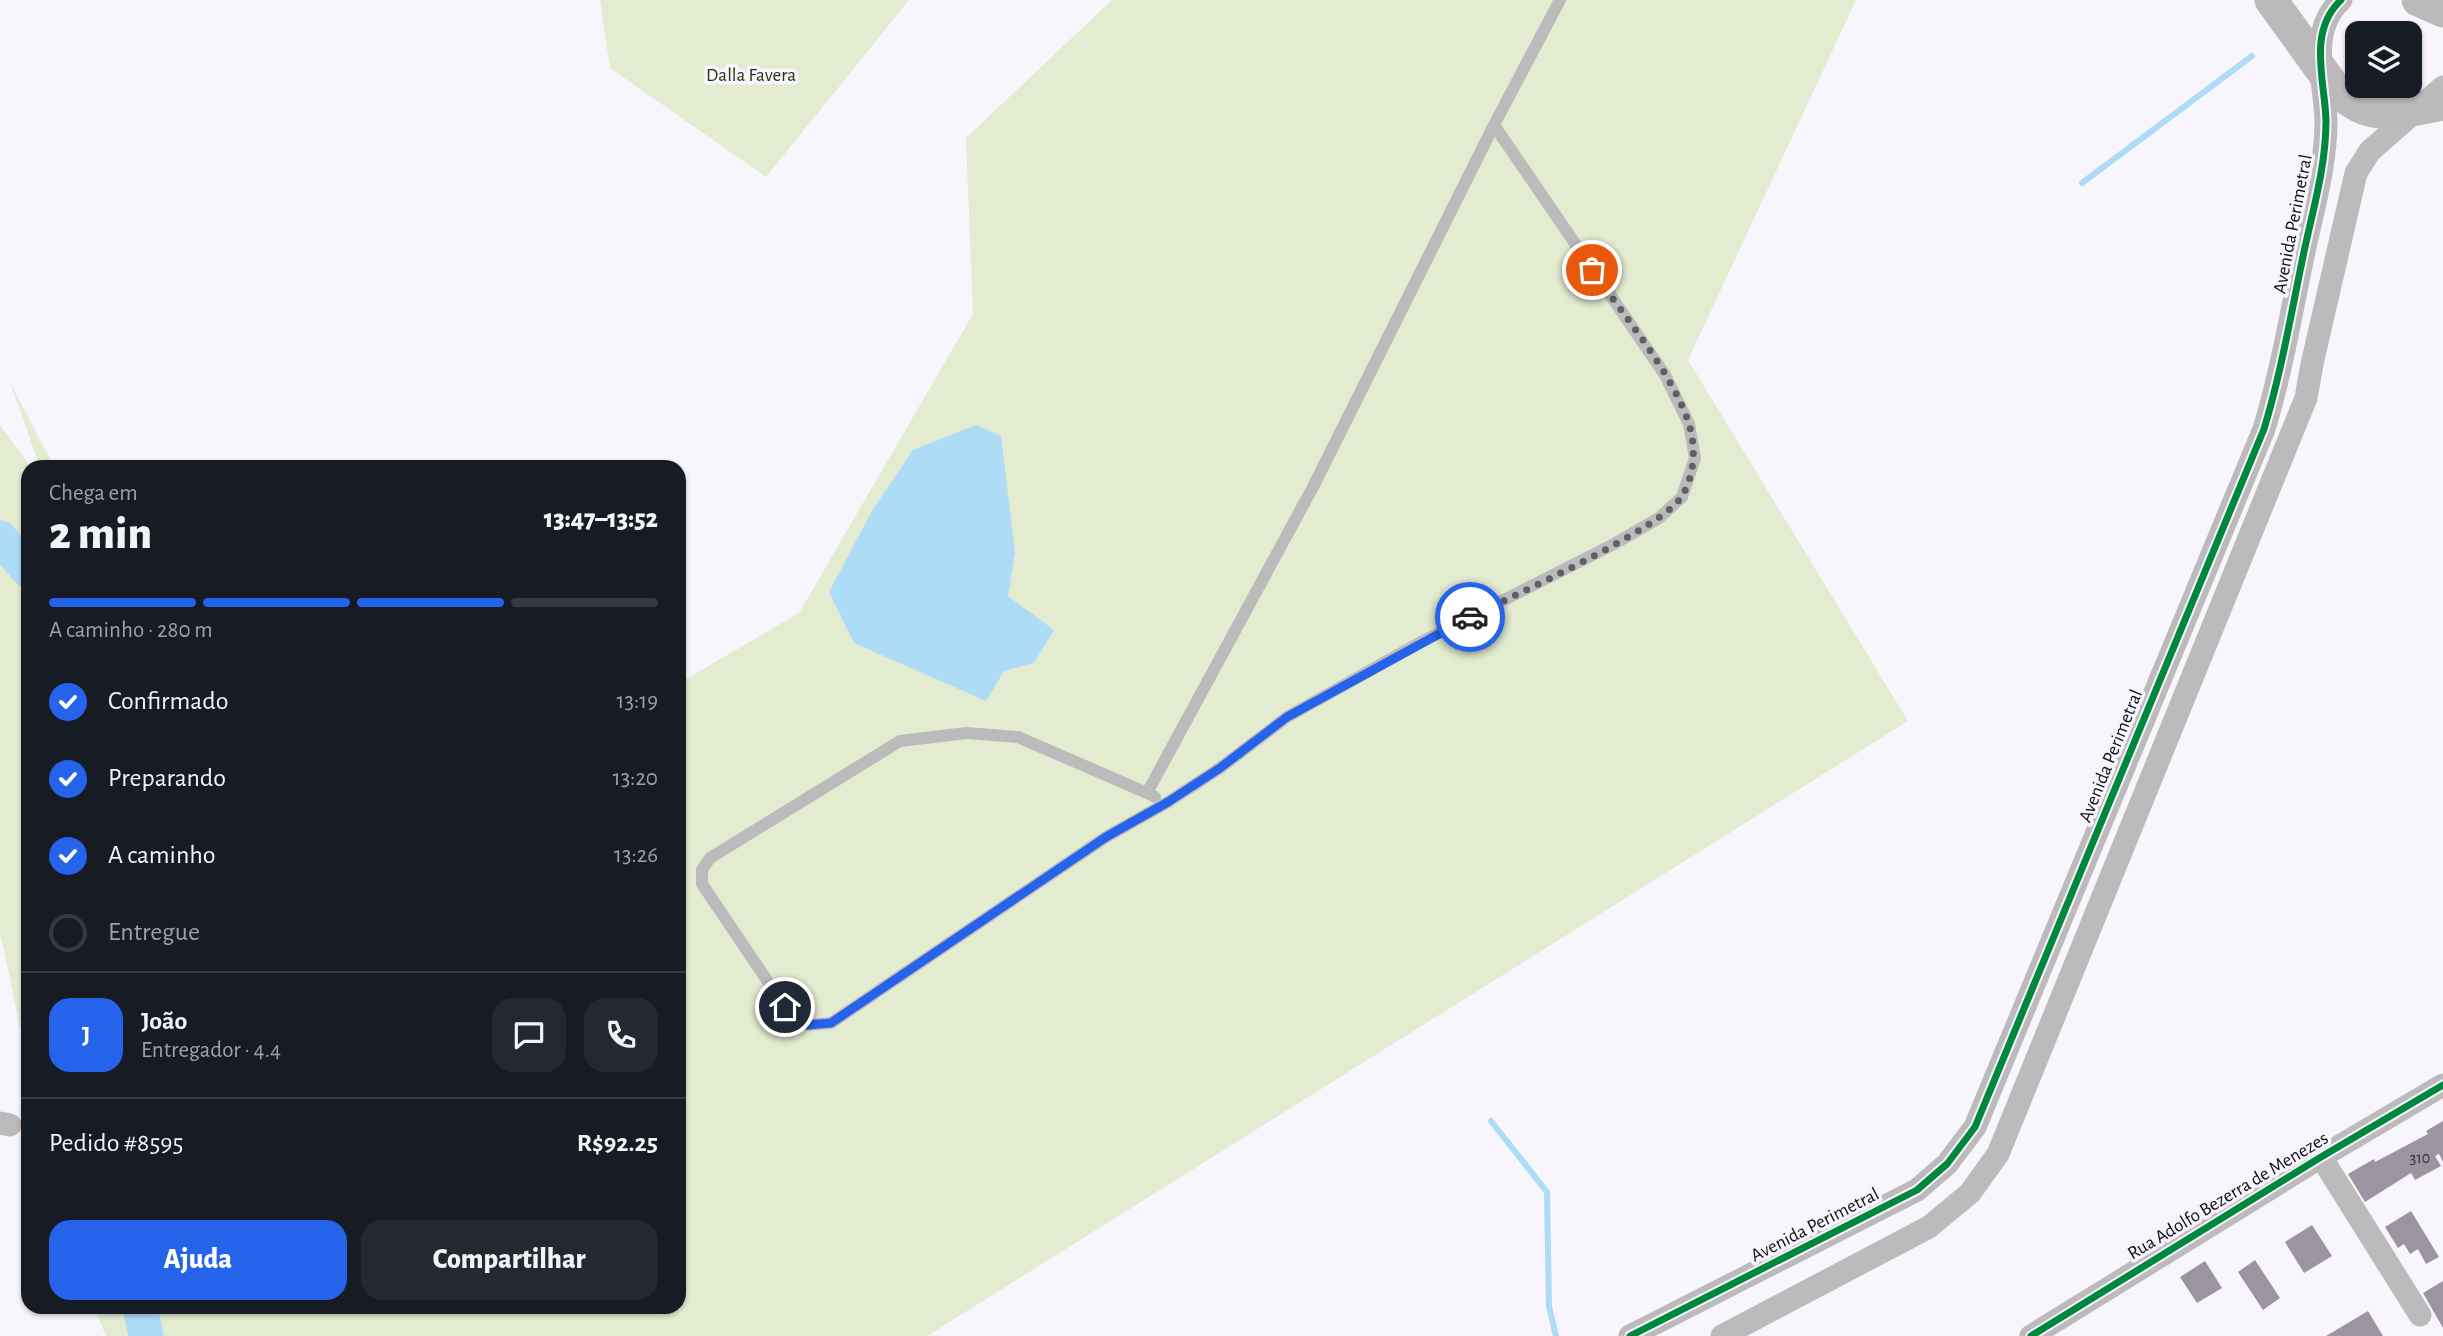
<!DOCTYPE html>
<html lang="pt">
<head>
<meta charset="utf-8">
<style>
  :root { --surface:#171b24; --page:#242831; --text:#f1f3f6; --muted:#9ea1a6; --line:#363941; --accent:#2563eb }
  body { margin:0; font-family:"Alegreya Sans",sans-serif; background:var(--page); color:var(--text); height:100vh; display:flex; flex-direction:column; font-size:26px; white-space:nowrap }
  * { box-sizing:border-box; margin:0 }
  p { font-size:23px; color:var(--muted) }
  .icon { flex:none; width:38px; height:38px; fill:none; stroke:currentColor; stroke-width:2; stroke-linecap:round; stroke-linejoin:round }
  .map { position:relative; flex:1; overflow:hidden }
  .sheet { position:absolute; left:21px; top:460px; width:665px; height:854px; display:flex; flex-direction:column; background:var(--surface); border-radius:21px; box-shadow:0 2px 5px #0004 }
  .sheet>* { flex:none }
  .tools { position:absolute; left:2345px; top:21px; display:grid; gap:14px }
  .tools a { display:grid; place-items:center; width:77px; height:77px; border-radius:14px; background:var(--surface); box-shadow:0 2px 5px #0004; font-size:35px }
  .pin { position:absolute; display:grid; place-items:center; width:60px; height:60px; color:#fff; margin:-30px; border:4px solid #fff; border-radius:50%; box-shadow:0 2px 7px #0007 }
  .courier { position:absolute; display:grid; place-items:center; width:70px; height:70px; margin:-35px; border:5px solid #2563eb; border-radius:50%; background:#fff; color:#222; box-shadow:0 2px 9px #0007 }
  .headline em { font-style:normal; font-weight:800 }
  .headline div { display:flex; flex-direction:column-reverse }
  .headline { display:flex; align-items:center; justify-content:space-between; height:119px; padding:0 28px }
  h1 { font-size:46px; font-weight:800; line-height:52px }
  .bar { display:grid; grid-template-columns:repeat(4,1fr); gap:10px 7px; align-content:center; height:84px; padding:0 28px }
  .bar i { height:9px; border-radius:5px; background:var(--line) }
  .bar .on { background:var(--accent) }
  .bar p { grid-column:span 4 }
  .line { display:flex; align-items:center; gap:18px; padding:0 28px; border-top:2px solid var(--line) }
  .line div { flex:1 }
  .round { display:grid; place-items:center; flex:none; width:74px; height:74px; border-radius:21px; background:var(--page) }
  ol { padding:0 28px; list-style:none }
  li { display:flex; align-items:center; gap:21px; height:77px }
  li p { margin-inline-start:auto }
  li .icon { padding:7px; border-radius:50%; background:var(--accent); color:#fff; stroke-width:4 }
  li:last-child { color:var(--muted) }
  li i { width:38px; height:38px; border:4px solid var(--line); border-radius:50% }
  .button { display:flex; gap:14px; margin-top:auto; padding:14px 28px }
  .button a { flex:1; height:80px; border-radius:21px; background:var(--accent); color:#fff; font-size:28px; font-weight:800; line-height:80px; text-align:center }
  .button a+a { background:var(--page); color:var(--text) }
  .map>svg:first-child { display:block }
  .green { fill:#e3ebd0 }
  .water { fill:#aedcf7 }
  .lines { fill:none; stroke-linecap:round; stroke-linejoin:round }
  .stream { stroke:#aedcf7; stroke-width:6 }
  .river { stroke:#aedcf7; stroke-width:35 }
  .building { fill:#9a95a1 }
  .lane { stroke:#bdbabb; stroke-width:12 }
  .street { stroke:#bdbabb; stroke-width:23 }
  .secondary { stroke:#bcb9bb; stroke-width:33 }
  .cycleway-casing { stroke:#f7f4fe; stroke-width:11 }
  .cycleway { stroke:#00873e; stroke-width:7 }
  .done { stroke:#615f66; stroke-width:7; stroke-dasharray:0 12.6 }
  .route { stroke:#2563eb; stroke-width:9 }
  .labels { text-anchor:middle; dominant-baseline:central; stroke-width:7; stroke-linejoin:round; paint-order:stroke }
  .number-label { font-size:16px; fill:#322f38 }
  .park-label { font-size:19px; fill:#293305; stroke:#f7f4fe }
  .street-label { font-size:19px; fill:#100d15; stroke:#f7f4fe }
</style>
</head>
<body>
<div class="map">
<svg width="2443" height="1336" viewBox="0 0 2443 1336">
  <rect width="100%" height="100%" fill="#f8f6fc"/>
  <path class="green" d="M600 0H909L766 177 610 68Z
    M1112 0H1856L1688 360 1908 721 927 1336H106L94 1307H679V683L799 613 973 314 966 138Z
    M10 382 54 467H40Z
    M0 425 31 467H28V1057C16 1016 10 974 0 933Z"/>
  <path class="water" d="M976 425 1001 436 1015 552 1008 596 1054 630 1034 663 1004 671 986 701 854 643 829 592 873 509 913 450Z"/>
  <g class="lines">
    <path class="stream" d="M2082 183 2252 56
      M1491 1121 1547 1192 1549 1306 1556 1336"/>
    <path class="river" d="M0 538 28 570
      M140 1307 146 1336"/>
  </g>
  <path class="building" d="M2443 1121V1162L2439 1154 2435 1156 2441 1166 2415 1180 2411 1173 2365 1202 2348 1174 2374 1159 2375 1162 2428 1134 2426 1131Z
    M2411 1211 2439 1257 2426 1264 2418 1249 2410 1254 2404 1244 2398 1248 2385 1227Z
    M2312 1225 2332 1256 2304 1273 2285 1242Z
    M2255 1260 2280 1298 2263 1310 2238 1272Z
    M2205 1261 2222 1288 2197 1303 2180 1277Z
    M2443 1281V1328L2423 1293Z
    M2368 1311 2383 1336H2326Z"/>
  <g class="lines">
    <path class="lane" d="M1147 793 1018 737 966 733 900 741 710 858 702 870V884L785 1007 808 1025 831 1023 1106 837 1168 802 1220 768 1287 717 1421 642 1614 544 1659 518 1682 497 1695 458 1689 424 1665 375 1494 125
      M1155 797 1147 793 1313 487 1494 125 1560 0"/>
    <path class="street" d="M0 1123 10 1125
      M2321 1157 2420 1315
      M1630 1336 1917 1190 1947 1164 1975 1127 2264 429C2282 370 2292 308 2305 247 2314 206 2326 164 2326 121 2325 80 2307 32 2341 0
      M1722 1336 1929 1227 1970 1193 1998 1154 2306 398 2312 364 2356 173 2370 151 2443 87
      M2031 1336 2321 1157 2443 1085"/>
    <path class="secondary" d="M2271 0 2331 83C2366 125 2396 112 2443 104
      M2418 0 2443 11"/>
    <defs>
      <path id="cycleway" d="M1630 1336 1917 1190 1947 1164 1975 1127 2264 429C2282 370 2292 308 2305 247 2314 206 2326 164 2326 121 2325 80 2307 32 2341 0
        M2031 1336 2321 1157 2443 1085"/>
    </defs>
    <use href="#cycleway" class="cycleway-casing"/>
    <use href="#cycleway" class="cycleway"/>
  </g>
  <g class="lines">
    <path class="done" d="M1470 617C1509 598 1665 527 1682 496 1695 474 1696 447 1689 424 1673 374 1623 314 1592 270"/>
    <path class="route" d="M785 1007 808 1025 831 1023 1106 837 1168 802 1220 768 1287 717 1470 617"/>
  </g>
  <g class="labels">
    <g class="number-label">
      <text x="2420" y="1158">310</text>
    </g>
    <g class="park-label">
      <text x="751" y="75">Dalla Favera</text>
    </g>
    <g class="street-label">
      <text transform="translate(2293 224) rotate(-79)">Avenida Perimetral</text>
      <text transform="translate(2111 756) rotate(-68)">Avenida Perimetral</text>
      <text transform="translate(2228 1196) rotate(-31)">Rua Adolfo Bezerra de Menezes</text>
      <text transform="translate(1815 1225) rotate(-27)">Avenida Perimetral</text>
    </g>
  </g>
</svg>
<div class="tools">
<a><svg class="icon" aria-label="layers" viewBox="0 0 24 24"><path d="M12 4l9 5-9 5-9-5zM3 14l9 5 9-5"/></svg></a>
</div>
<div class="pin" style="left:1592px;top:270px;background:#ea580c"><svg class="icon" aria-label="bag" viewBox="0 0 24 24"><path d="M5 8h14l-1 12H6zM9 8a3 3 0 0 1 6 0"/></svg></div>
<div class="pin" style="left:785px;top:1007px;background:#1f2937"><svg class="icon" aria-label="home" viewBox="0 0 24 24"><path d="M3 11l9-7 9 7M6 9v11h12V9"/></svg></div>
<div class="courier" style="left:1470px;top:617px"><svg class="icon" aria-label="car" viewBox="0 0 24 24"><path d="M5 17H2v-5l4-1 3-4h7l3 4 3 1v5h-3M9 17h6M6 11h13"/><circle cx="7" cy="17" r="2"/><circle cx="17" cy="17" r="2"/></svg></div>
<section class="sheet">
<div class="headline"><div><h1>2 min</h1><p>Chega em</p></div><em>13:47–13:52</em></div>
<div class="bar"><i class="on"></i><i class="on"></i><i class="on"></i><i></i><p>A caminho · 280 m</p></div>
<ol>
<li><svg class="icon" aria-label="check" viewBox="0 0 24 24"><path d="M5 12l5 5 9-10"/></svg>Confirmado<p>13:19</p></li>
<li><svg class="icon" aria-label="check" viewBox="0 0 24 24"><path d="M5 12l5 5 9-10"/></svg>Preparando<p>13:20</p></li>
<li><svg class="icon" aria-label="check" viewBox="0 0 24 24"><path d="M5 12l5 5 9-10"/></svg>A caminho<p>13:26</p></li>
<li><i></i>Entregue</li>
</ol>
<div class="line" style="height:126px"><b class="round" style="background:var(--accent);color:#fff">J</b><div><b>João</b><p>Entregador · 4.4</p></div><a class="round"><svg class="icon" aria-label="chat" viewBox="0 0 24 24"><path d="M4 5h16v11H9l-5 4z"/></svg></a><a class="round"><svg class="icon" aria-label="phone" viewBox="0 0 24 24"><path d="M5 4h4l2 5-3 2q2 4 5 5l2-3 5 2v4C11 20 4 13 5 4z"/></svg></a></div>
<div class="line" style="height:91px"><div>Pedido #8595</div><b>R$92.25</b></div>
<div class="button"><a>Ajuda</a><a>Compartilhar</a></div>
</section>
</div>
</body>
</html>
